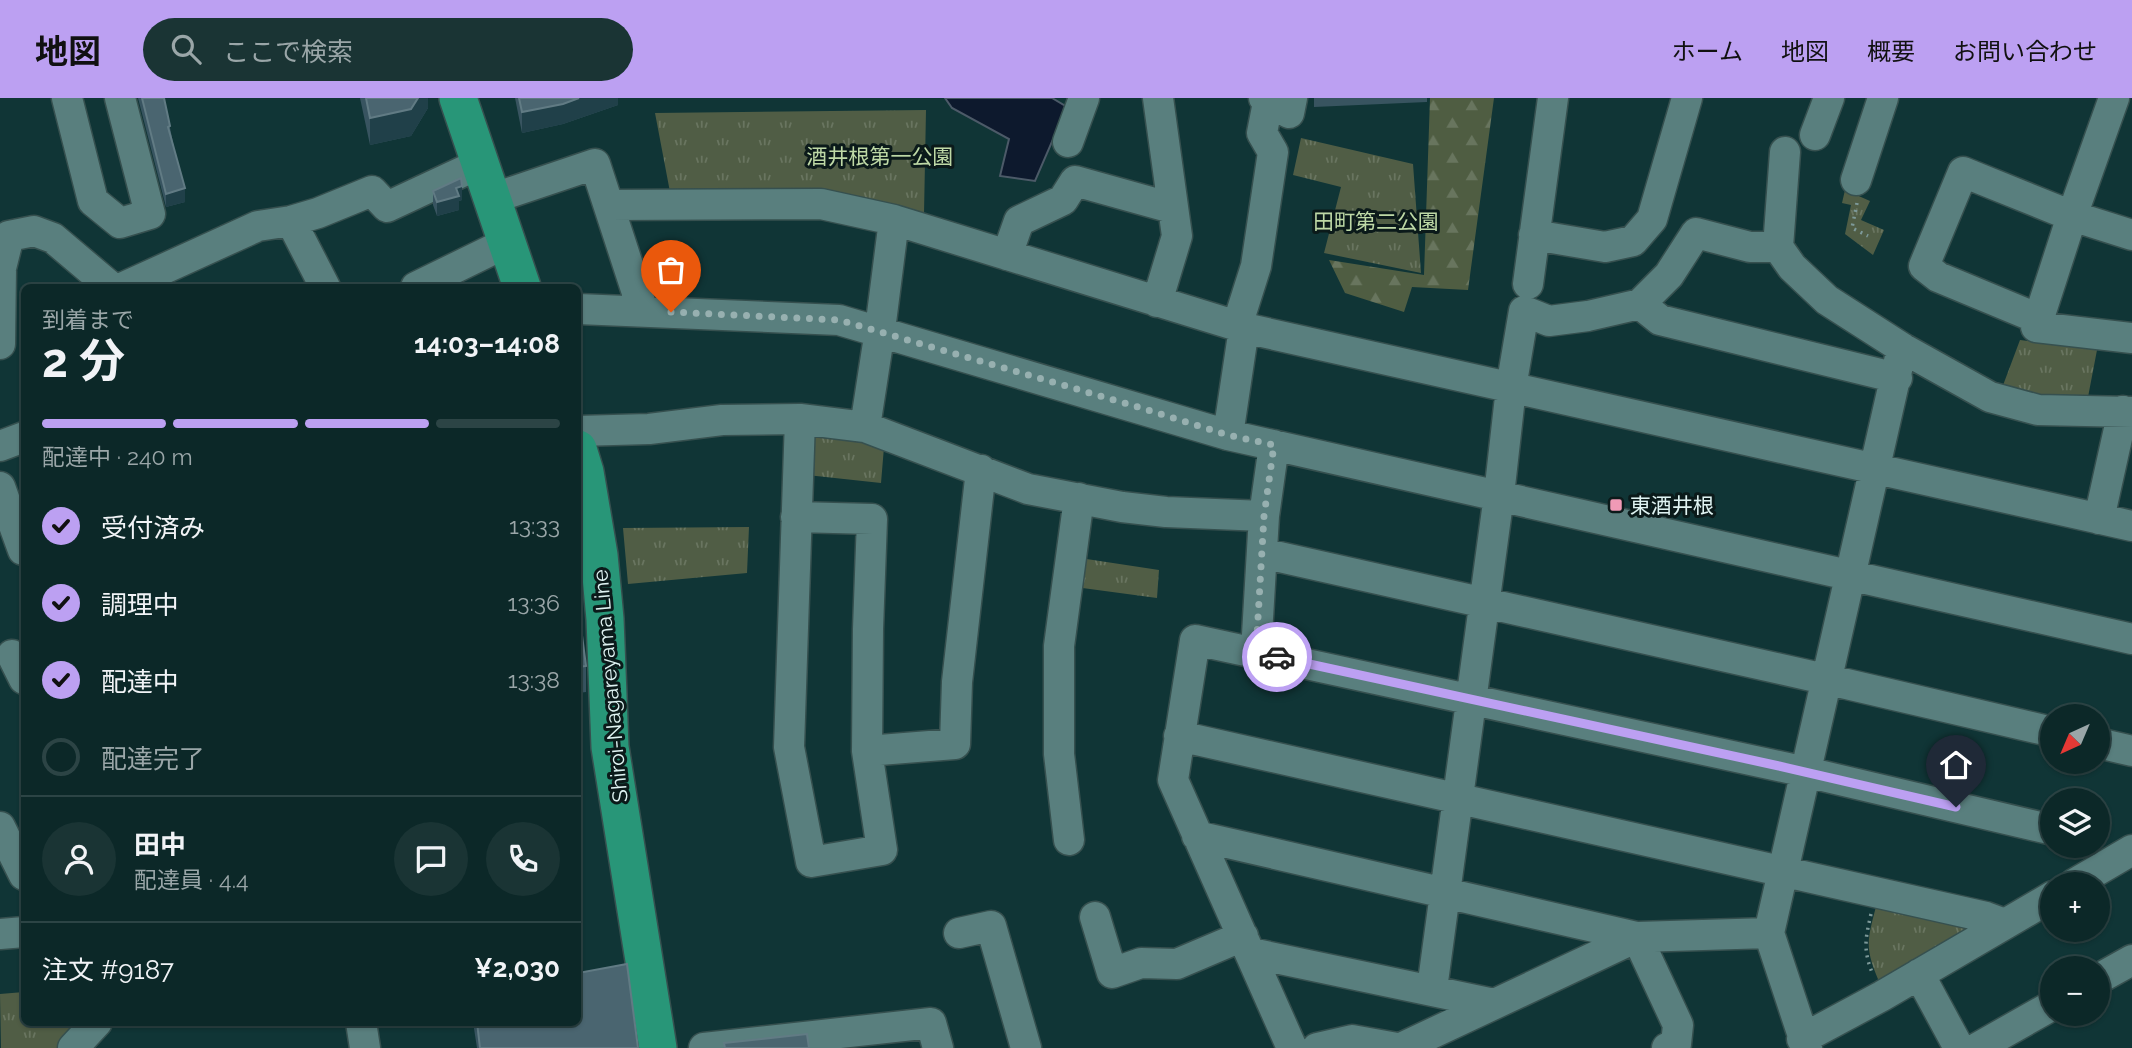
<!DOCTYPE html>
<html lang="ja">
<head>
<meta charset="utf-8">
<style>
  :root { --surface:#0c2828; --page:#1a3434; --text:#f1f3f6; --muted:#9aa6a8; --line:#2c4445; --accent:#bca0f2 }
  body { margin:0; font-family:Raleway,"Noto Sans JP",sans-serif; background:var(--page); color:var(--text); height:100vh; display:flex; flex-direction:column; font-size:26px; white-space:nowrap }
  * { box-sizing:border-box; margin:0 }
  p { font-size:23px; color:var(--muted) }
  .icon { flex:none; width:38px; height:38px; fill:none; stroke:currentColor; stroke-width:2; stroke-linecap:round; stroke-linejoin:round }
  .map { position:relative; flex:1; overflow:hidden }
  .details { position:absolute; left:21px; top:186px; width:560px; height:742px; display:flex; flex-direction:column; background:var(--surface); border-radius:10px; box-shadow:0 2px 5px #0004,0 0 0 2px var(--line) }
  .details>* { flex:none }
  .needle { width:46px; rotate:224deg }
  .fabs { position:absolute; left:2040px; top:606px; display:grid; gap:14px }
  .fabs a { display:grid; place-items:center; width:70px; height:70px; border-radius:50%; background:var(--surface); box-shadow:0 2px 5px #0004,0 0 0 2px var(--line); font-size:35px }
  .pin { position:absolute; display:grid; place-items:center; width:60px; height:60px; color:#fff; margin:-72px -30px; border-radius:50% 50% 50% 0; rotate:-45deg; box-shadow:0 0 7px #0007 }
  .pin .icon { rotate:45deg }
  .courier { position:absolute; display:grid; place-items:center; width:70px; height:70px; margin:-35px; border:5px solid #bca0f2; border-radius:50%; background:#fff; color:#222; box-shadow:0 2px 9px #0007 }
  .head em { font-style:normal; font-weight:700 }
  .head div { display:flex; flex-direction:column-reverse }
  .head { display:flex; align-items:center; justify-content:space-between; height:119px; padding:0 21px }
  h1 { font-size:46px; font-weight:700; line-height:52px }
  .bar { display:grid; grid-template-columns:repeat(4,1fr); gap:10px 7px; align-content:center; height:84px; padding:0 21px }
  .bar i { height:9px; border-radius:5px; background:var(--line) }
  .bar .current { background:var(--accent) }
  .bar p { grid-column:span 4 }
  .line { display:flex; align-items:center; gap:18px; padding:0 21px; border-top:2px solid var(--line) }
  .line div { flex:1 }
  .round { display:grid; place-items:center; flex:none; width:74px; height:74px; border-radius:37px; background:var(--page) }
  ol { padding:0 21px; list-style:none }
  li { display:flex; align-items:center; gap:21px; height:77px }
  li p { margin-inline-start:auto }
  li .icon { padding:7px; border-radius:50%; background:var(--accent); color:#111; stroke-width:4 }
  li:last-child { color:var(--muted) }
  li i { width:38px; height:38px; border:4px solid var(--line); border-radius:50% }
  header { display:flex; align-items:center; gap:42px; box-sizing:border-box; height:98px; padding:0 35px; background:var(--accent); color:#111 }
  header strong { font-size:33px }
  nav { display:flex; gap:38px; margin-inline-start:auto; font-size:24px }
  .search { width:490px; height:63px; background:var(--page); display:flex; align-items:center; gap:18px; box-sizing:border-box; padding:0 24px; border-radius:38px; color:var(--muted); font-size:26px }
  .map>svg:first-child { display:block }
  .grass { fill:url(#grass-tufts) }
  .forest { fill:url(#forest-firs) }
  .water { fill:#0d192d; stroke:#4c5a68; stroke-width:2 }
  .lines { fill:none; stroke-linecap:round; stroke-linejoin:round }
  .minor-casing { stroke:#36504f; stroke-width:33 }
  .major-casing { stroke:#36504f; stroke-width:40 }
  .path { stroke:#7d9999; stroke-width:3.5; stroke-dasharray:2 5; stroke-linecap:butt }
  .minor { stroke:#597f7e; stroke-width:30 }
  .major { stroke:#289678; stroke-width:37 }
  .wall { fill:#385460 }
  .shaded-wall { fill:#204049 }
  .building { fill:#4a6570; stroke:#617b84; stroke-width:2 }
  .done { stroke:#97b0b0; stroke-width:7; stroke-dasharray:0 12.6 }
  .route { stroke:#bca0f2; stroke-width:9 }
  .poi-dot { fill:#f09ab6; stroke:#0b1a1a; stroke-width:2.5 }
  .labels { text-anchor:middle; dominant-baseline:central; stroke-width:6; stroke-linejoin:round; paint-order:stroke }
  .park-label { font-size:21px; fill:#bed9a6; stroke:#0b1a1a }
  .poi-label { font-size:21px; fill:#dff3f2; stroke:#0b1a1a; text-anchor:start }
  .street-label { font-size:21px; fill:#dff3f2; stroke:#0b1a1a }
</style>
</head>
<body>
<header>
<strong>地図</strong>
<div class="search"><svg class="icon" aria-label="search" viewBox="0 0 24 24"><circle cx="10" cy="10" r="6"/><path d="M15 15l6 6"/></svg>ここで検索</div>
<nav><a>ホーム</a><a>地図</a><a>概要</a><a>お問い合わせ</a></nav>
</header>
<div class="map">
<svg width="2132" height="950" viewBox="0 0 2132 950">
  <defs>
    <pattern id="grass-tufts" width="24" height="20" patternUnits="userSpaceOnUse" patternTransform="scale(1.75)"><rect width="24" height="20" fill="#505d45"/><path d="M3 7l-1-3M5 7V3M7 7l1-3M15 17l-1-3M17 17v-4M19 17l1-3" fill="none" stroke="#697560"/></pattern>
    <pattern id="forest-firs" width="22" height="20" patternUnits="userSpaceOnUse" patternTransform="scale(1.75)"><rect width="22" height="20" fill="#4f5d42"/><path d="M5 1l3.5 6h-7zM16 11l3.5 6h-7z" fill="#68755e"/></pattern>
  </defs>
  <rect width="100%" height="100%" fill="#103536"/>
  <path class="grass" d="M926 12 924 115 828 92 670 94 655 15Z
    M1301 40 1413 66 1421 175 1324 155 1341 89 1293 77Z
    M1845 92 1870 103 1861 122 1884 132 1873 157 1845 136 1851 107 1842 105Z
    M2020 242 2097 252 2088 299 2038 301 2002 290Z
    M816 337 861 342 884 349 881 385 807 377 808 344Z
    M749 429 747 475 628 486 623 430Z
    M1080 460 1159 472 1157 500 1075 489Z
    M1878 801 1981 824 1882 890C1863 848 1867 844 1878 801Z
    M24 894V924H83L60 950H1L0 896Z"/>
  <path class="forest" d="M1430 0H1494L1468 192 1412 189 1404 214 1345 195 1329 162 1424 177Z"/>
  <path class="water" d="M945 0H1052L1067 9 1035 83 1000 78 1009 41 952 10Z"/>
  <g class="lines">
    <defs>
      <path id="minor" d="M67 0 93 103 120 125 150 116 120 0
        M2114 0 2072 118 2036 229 2132 240
        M1289 15 1292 0
        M1815 37 1829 0
        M1068 44 1084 0
        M1785 54 1778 149 1792 169 1827 202 1902 250 1990 299 2038 312 2132 314
        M1856 82 1883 0
        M491 101 595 66 643 213
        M609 107 821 106 894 122 1244 230 2132 428
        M291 123 325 189
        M1534 137 1605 149 1633 143 1652 121 1687 0
        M1007 157 1019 123 1063 102 1075 83 1172 110
        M1528 186 1553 0
        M124 189 258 128 291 123 318 115 372 93 387 109 479 66
        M416 189 506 145
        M1157 204 1177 138 1158 0
        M1640 206 1669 177 1696 135 1750 149H1778
        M578 211 839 222 1228 337 2132 541
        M2039 221 1938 179 1924 168 1963 74 2072 118 2132 137
        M1237 228 1256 168 1273 54 1262 35 1268 4 1264 0
        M0 246 1 170 9 138 34 133 53 140 111 189
        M865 329 880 232 894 122
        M578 333 649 331 722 322 800 321 865 329 1028 391 1122 409 1166 414 1264 418
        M1228 337 1244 230
        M0 348 24 339
        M0 389 23 452
        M796 419 872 421 868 531 867 653 882 752 811 764 789 649 800 321
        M2099 421 2123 313
        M1262 455 1825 581 2053 634
        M1256 554 1264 418 1274 347
        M12 557 24 581
        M1179 638 1986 819 2005 826
        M2098 645 2132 653
        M867 653 955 646 957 584 981 372
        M0 729 24 777
        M1197 738 1637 839 1678 927 1676 946 1667 950
        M1069 742 1059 656V548L1079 400
        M2074 786 2132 752
        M1095 819 1112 875 1141 865 1177 866 1243 838
        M959 835 991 828 1026 950
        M0 836 24 834
        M1251 855 1494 906
        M1919 876 1959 950
        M2098 881 2132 862
        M1432 891 1499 397 1511 290 1524 213 1549 223 1588 218 1640 206 1660 222 1897 280
        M361 924 365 950
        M1802 941 1882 898 2053 798
        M73 950 97 924
        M704 950 931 925 938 950
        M1292 950 1173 682 1195 542 1806 674 2053 732
        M1317 950 1352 942 1397 950
        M1401 950 1637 839 1769 835
        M1807 950 1769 835 1902 250
        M1977 950 2053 907"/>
      <path id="major" d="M458 0 522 189
        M578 351 585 374 599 457 605 521 610 649 658 950"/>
    </defs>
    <use href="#minor" class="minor-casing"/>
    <use href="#major" class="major-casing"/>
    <path class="path" d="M1857 105 1852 130 1868 138
      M1871 816C1865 842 1863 852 1873 877"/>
    <use href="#minor" class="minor"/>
    <use href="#major" class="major"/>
  </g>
  <path class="wall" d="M138 0H164L185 104 166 109Z
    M360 0H428V10L411 38 370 47Z
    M515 0H618V7L563 26 522 35Z
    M1314 0H1427V4L1314 9Z
    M433 93 462 102 459 103V112L437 118 433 107Z
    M578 507 586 568V594L578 595Z
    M473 924H578L638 950H477Z"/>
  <path class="shaded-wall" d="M418 0H428V10L411 38 370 47V20Z
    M579 0H618V7L563 26 522 35V14Z
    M462 88V102L459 103V112L437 118V104L456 90Z
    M185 90V104L166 109V96Z"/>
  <path class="building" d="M142 0H164L170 28 168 29 185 90 166 96Z
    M366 0H418L411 11 370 20Z
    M519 0H579L563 6 522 14Z
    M461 80 462 88 456 90 459 98 437 104 433 93Z
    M578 507 586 568 578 569Z
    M627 866 638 950H480L477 924H578V875Z
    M807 936 809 950H725L724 945Z"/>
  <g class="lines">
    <path class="done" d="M671 214 839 222 1128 306 1228 337 1274 347 1264 418 1256 554 1277 559"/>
    <path class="route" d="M1277 559 1779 668 1956 709"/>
  </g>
  <rect class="poi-dot" x="1609" y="400" width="14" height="14" rx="3.5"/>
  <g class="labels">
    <g class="park-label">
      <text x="880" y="58">酒井根第一公園</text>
      <text x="1376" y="123">田町第二公園</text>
    </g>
    <g class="poi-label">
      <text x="1630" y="407">東酒井根</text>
    </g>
    <g class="street-label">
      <text transform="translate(610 588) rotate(-95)">Shiroi-Nagareyama Line</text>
    </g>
  </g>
</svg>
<div class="fabs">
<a><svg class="needle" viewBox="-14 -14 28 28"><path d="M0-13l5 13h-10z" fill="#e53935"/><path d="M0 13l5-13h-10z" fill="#9aa6a8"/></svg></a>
<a><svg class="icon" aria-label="layers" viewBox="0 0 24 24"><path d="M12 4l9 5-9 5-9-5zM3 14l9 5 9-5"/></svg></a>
<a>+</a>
<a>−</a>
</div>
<div class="pin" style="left:671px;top:214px;background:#ea580c"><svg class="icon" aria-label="bag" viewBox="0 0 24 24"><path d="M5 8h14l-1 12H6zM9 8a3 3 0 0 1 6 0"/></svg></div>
<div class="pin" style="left:1956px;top:709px;background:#1f2937"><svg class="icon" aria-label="home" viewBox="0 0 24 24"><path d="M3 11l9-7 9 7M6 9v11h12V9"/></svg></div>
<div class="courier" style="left:1277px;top:559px"><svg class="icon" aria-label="car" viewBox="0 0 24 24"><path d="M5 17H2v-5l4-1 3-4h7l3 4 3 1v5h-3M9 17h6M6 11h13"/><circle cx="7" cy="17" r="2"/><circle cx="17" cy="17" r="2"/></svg></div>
<section class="details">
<div class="head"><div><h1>2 分</h1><p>到着まで</p></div><em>14:03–14:08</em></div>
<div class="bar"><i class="current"></i><i class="current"></i><i class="current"></i><i></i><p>配達中 · 240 m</p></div>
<ol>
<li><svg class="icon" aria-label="check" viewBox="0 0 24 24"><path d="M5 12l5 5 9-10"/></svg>受付済み<p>13:33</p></li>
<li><svg class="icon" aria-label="check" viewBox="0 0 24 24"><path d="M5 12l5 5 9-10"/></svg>調理中<p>13:36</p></li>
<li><svg class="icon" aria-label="check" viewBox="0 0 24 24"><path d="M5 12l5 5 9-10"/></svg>配達中<p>13:38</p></li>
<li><i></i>配達完了</li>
</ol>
<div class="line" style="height:126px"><a class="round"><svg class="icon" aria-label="person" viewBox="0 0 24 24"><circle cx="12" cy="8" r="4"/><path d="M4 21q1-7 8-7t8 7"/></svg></a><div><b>田中</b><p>配達員 · 4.4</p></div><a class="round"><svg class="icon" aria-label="chat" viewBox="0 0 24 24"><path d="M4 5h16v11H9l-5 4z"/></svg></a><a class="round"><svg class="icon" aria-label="phone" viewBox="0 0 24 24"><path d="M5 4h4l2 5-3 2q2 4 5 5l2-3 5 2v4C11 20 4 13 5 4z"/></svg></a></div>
<div class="line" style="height:91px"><div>注文 #9187</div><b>¥2,030</b></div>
</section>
</div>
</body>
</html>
